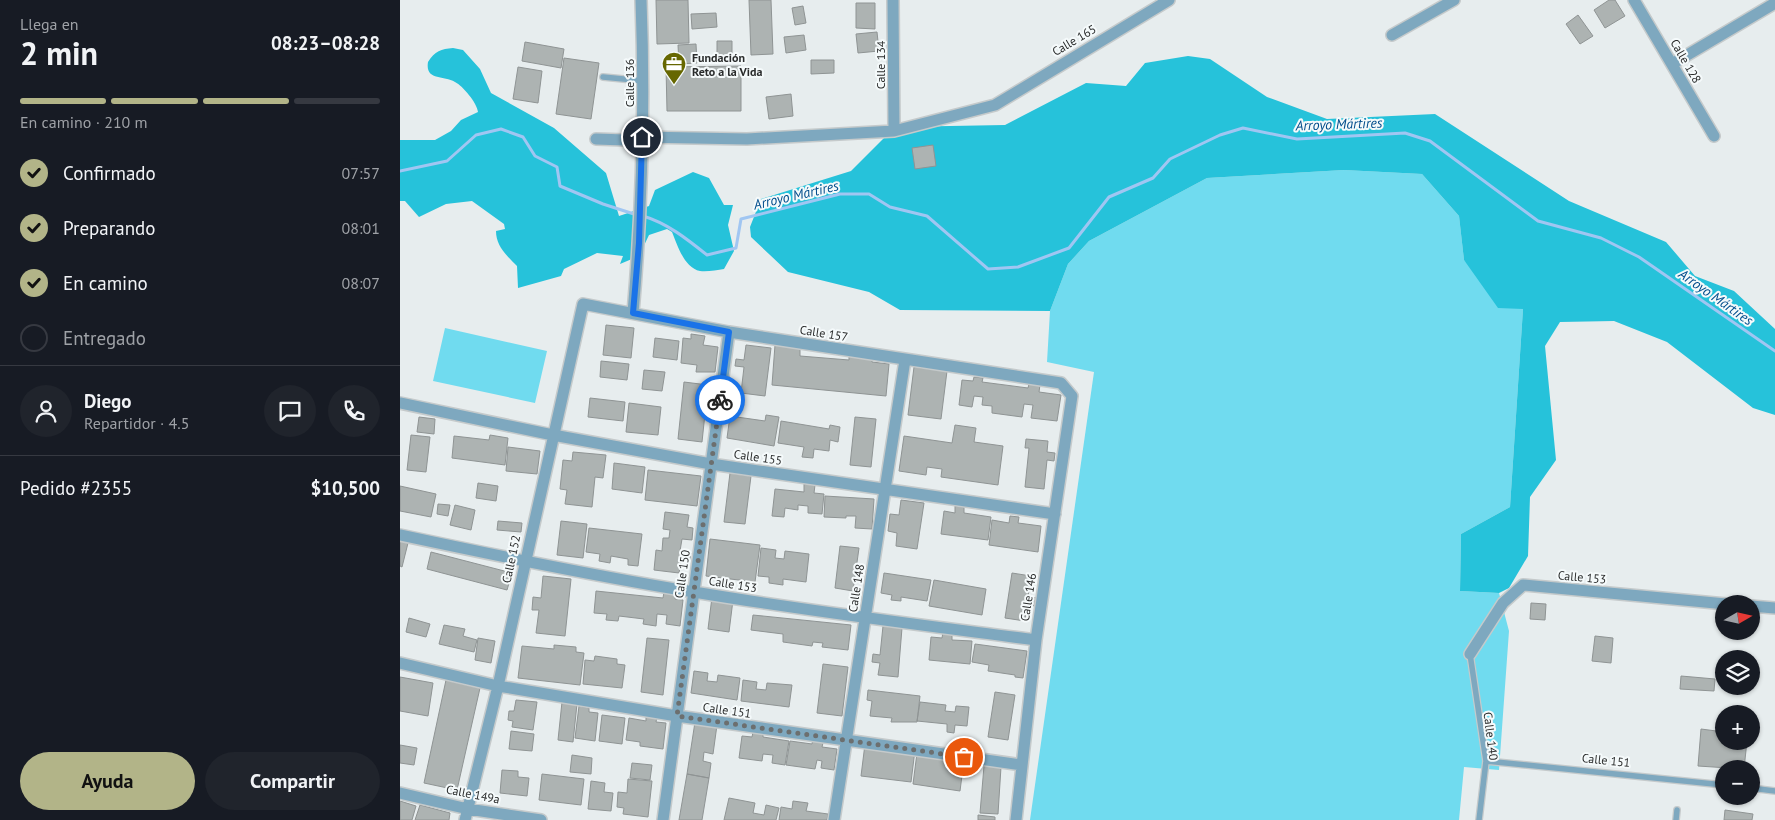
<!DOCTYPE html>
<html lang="es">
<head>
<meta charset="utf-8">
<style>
  :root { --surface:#171b24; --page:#20242c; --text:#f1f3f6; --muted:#9ea1a6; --line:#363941; --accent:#b2b488 }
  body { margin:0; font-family:"PT Sans",sans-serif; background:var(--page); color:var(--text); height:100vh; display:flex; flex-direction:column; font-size:19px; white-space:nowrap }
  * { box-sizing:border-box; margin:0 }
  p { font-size:16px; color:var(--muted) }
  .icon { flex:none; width:28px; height:28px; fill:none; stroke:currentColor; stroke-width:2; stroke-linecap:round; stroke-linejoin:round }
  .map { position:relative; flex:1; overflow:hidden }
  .details { display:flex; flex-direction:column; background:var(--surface); width:400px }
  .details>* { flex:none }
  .needle { width:32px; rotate:81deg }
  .fabs { position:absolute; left:1315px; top:595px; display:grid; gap:10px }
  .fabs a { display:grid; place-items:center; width:45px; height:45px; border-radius:50%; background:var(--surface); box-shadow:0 1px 4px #0004; font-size:25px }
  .pin { position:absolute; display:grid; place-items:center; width:42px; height:42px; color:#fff; margin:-21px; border:2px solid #fff; border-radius:50%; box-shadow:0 1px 5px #0007 }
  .courier { position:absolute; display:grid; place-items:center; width:50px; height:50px; margin:-25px; border:4px solid #1a73e8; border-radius:50%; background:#fff; color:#222; box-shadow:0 1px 6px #0007 }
  .overview em { font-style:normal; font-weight:700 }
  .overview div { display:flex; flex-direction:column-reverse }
  .overview { display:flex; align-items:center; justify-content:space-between; height:85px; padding:0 20px }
  h1 { font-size:32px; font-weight:700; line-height:38px }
  .bar { display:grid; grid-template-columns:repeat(4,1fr); gap:8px 5px; align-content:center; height:60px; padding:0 20px }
  .bar i { height:6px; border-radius:4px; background:var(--line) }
  .bar .active { background:var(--accent) }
  .bar p { grid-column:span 4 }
  .line { display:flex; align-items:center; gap:12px; padding:0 20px; border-top:1px solid var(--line) }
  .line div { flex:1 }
  .round { display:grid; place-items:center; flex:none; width:52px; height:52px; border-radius:26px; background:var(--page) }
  ol { padding:0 20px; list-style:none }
  li { display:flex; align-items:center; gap:15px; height:55px }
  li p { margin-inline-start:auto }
  li .icon { padding:5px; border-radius:50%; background:var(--accent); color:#111; stroke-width:4 }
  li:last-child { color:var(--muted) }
  li i { width:28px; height:28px; border:2px solid var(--line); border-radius:50% }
  .action { display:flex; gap:10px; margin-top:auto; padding:10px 20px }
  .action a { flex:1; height:58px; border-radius:30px; background:var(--accent); color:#111; font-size:20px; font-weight:700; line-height:58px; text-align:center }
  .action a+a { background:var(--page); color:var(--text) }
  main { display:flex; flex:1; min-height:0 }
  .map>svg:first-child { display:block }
  .green { fill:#70dbef }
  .forest { fill:#26c2da }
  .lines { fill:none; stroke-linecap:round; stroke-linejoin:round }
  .stream { stroke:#a0c6f2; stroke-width:3 }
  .building { fill:#adb3b2; stroke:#8f9494 }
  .lane-casing { stroke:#c5cacb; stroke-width:8 }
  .street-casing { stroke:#c5cacb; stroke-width:14 }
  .lane { stroke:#7ea8bf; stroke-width:5.5 }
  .street { stroke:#7ea8bf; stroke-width:11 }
  .done { stroke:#6c6f6f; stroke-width:5; stroke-dasharray:0 9 }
  .route { stroke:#1a73e8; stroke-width:6 }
  .labels { text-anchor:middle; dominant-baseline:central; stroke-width:4; stroke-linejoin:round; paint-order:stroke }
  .street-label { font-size:12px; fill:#292b2b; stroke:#f5fafb }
  .poi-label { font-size:12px; font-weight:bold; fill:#292b2b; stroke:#f5fafb; text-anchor:start }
  .water-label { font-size:14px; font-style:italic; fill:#024d8c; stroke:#f5fafb }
</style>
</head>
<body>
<main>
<section class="details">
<div class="overview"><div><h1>2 min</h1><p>Llega en</p></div><em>08:23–08:28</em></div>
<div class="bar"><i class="active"></i><i class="active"></i><i class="active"></i><i></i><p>En camino · 210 m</p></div>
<ol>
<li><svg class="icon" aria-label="check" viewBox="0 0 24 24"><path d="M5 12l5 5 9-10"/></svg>Confirmado<p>07:57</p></li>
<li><svg class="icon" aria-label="check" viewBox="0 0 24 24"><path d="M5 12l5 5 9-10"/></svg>Preparando<p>08:01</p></li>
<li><svg class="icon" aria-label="check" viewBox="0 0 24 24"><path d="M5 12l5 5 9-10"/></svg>En camino<p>08:07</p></li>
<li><i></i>Entregado</li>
</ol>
<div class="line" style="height:90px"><a class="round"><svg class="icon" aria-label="person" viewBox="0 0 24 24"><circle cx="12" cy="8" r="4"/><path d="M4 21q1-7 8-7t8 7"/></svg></a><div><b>Diego</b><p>Repartidor · 4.5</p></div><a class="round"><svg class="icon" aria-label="chat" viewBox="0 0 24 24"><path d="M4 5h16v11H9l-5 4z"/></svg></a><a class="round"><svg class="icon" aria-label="phone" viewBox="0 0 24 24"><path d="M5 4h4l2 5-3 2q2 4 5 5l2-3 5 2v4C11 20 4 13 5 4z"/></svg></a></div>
<div class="line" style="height:65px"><div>Pedido #2355</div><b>$10,500</b></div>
<div class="action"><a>Ayuda</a><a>Compartir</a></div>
</section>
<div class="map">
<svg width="1375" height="820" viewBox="0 0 1375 820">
  <rect width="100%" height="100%" fill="#e7edee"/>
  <path class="green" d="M944 170 1022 174 1059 216 1064 260 1123 309 1110 507 1061 534 1060 591 1099 593 1109 631 1099 770 1064 767 1059 820H630L694 372 647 362 650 311 668 264 689 241 807 178Z
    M45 328 147 351 135 403 33 381Z"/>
  <path class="forest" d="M53 48 63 50 80 69 91 93 154 128 206 173 219 216 249 206 255 190 293 172 309 178 324 205H333L328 225 334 251 324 269C317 270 307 272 300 271 284 268 277 244 272 232L267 229 249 235 239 256 220 264 223 256 197 253 164 269 161 276 118 288 117 266C107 256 96 246 96 231L105 229 104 224 72 201 46 204 19 217 5 201H0V140H35L51 131 61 120 78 112C77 103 63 86 55 82 43 75 25 81 28 62 35 51 41 49 53 48Z
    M788 56 810 59 867 97 927 119 1035 114 1169 201 1266 242 1295 276 1334 291 1375 329V415L1353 408 1267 342 1214 321 1160 322 1145 346 1156 460 1130 497 1128 556 1109 588 1099 593 1060 591 1061 534 1110 507 1123 309 1098 308 1064 260 1059 216 1022 174 944 170 807 178 689 241 668 264 650 311 500 310 469 292 388 272 351 237 350 227 361 199 451 171 495 127 605 125 686 83 726 86 745 63Z"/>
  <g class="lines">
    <path class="stream" d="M0 171 47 161 76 135 101 129 123 137 135 156 157 167 160 186 203 204 237 215
      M243 216C267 223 287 239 307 255L336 248 341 219 440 194H469L490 207 527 216 588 269 618 267 669 248 709 197 753 178 770 159 820 135 843 128 897 139 1005 133 1030 141 1138 221 1201 238 1239 257 1375 351"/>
  </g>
  <path class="building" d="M256 0H288L289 43 257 44Z
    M349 0H371L373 54 351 55Z
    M1209 0H1215L1225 16 1205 28 1194 10Z
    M456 3H475V29L456 28Z
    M403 6 406 23 395 25 392 8Z
    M316 13 317 27 292 29 291 14Z
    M1178 15 1193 36 1180 44 1166 24Z
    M477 32 479 51 458 53 456 34Z
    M404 35 406 50 386 53 384 37Z
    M317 41H332V58H317Z
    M125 42 164 49 161 68 122 61Z
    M296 44 297 63 279 64 278 45Z
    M164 58 199 63 191 119 156 114Z
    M411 60H434V73L411 74Z
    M341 66V111H267L266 67Z
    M118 67 142 71 138 103 113 99Z
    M391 94 393 116 369 119 366 97Z
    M533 145 536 166 515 169 512 148Z
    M206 325 234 328 231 358 203 355Z
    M291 334 305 336 303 345 318 347 315 372H296L297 365 281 363 283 338 291 339Z
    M255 338 279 341 277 360 253 357Z
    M346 345 371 348 365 396 341 393 344 367 335 366 336 359 344 360Z
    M375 345 400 348V356L449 360V356L472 358V362L489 364 486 396 372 385Z
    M201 361 229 364 227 380 200 377Z
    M514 367 547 371 541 419 508 415Z
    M244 370 265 372 262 391 242 389Z
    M574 377 583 378 582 382 628 388 629 384 640 385 639 392 661 395 657 421 631 418 633 405 624 404 622 417 592 413V406L582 405 583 397 574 396 572 407 559 405 562 380 573 381Z
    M284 382 308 385 302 442 278 439Z
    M190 398 225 402 223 421 188 417Z
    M229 403 261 407 258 435 226 432Z
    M366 415 379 417 374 446 327 438 330 416 365 421Z
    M19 417 35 419 34 434 17 432Z
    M455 417 476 419 471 467 450 465Z
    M381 421 429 429 430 425 440 427 438 442 430 440 429 451 414 449 413 458 402 457 404 447 378 443Z
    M555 425 576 428 574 442 603 446 598 485 541 477 542 469 527 467 526 475 499 471 504 436 552 443Z
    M11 435 30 437 26 472 7 470Z
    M90 435 108 438 105 465 52 458 54 436 89 440Z
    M626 439 648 441 647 452 655 453 654 461 647 460 644 489 625 487 629 448H625Z
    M108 447 140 451 137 474 106 471Z
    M173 452 206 455 203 478 195 477 192 507 165 504 167 490 160 489 163 460 172 461Z
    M214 463 245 467 242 493 212 489Z
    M248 470 301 476 297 506 245 500Z
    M330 473 351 476 345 524 324 522Z
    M78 483 98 486 96 501 76 498Z
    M404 484 415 485 414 493 424 494 422 514 408 513V506L398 505V510L385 508 384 517 372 516 375 489 404 492Z
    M0 486 36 494 31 517 0 511Z
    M425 496 474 499 472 529 455 528 456 516H446V518L424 517Z
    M501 500 524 503 517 549 496 546 497 533 488 531 490 514 499 515Z
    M38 504 50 505 48 516 37 514Z
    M55 505 75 510 71 530 50 525Z
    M555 506 564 507V513L591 517 588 540 541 534 544 511 555 513Z
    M265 512 289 515 287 527 293 528 292 540 282 539 280 551 291 553 289 563 281 562 279 573 254 570 256 550 262 551 263 538H269L270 530 263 529Z
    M610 516 619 517 618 523 641 526 638 552 589 545 592 520 609 523Z
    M98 521 122 523 121 532 97 530Z
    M161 521 187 524 183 558 157 555Z
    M189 528 242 534 238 566 228 565V559L211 556 210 563 199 561 200 554 186 552Z
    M310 539 360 545 355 582 306 576Z
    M0 541 8 543 2 567 0 566Z
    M440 546 459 548 453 591 435 588Z
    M361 548 376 550 375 558 384 559 385 551 409 554 406 582 383 579V585L369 583V577L358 576Z
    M31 552 112 573 107 590 27 569Z
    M484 573 531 580 527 601 501 597V601L491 600 492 595 481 593Z
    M612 573 631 576 628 597 637 598 636 606 627 605 625 621 605 618Z
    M143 576 171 579 165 636 136 633 139 610H132L133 597 141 598Z
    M534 580 586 589 582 615 529 606Z
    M196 591 263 598 264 592 276 593 275 599 283 600 280 626 266 624 267 615 257 614 256 626 243 624 244 619 219 616 218 621 206 620 207 614 194 613Z
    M312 597 333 600 329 632 308 629Z
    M1131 603 1146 604 1145 620 1130 619Z
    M353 615 451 625 448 650 422 647 423 643 413 642 412 646 383 642V634L351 630Z
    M9 618 30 624 26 637 6 632Z
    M44 625 65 629 63 636 77 640 74 652 39 644Z
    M483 626 502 628 498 677 478 675 480 663 472 662 473 654 480 655Z
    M543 632 552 633V640L572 641 570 664 529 660 531 637 542 638Z
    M1195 636 1213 638 1211 663 1192 661Z
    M78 638 95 641 91 663 75 660Z
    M247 638 269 640 263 695 241 692Z
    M575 644 627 651 623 678 615 677V675L588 671 589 665 572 662Z
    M154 645 176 647V652L184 653 180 685 118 678 122 646 154 649Z
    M195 656 217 659V664L225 665 222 688 183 684 185 660 194 661Z
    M423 664 448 667 442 716 417 713Z
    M294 671 308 673 307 681 317 682 318 675 340 678 337 700 291 693Z
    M1281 676 1315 679 1314 691 1280 689Z
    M0 677 33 683 28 716 0 711Z
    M46 680 80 688 57 790 24 783Z
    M343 680 357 682 356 689 366 690 367 683 392 685 389 707 341 701Z
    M468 690 520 696 517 722H491L492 718 470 716 472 701 467 700Z
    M595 692 615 695 608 740 588 737Z
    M116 700 137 702 133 730 112 727 113 721 108 720 109 711H114Z
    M162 702 177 704 173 742 158 740Z
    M520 702 546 705 545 711 555 712 556 706 569 707 567 726 555 725 554 733 547 732V724L517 721Z
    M179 706 189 708V712L198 713 195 741 175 738Z
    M202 715 225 718 222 744 199 741Z
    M246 715 257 716 256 722 266 723 263 749 240 746V742L226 740 229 718 246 721Z
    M295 722 317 725 313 754 304 752 303 761 311 763 309 778 287 774Z
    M1301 729 1324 732V741H1347L1344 769 1298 766Z
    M111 731 134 734 132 751 109 749Z
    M353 732 363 734V737L389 741 385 765 372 763 373 755 363 754 362 761 339 758 342 736 352 737Z
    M413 738 424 739 422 747 437 749 434 770 421 768 422 761 417 760 415 769 386 765 390 741 412 744Z
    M465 744 515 750 511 782 461 776Z
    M0 745 17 748 14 765 0 763Z
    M517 753 564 760 560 791 513 784Z
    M172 755 192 758 191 774 170 772Z
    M232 763 252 765 250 780 230 778Z
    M584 766 601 767 598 814 580 813Z
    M102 770 118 771V777L129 778 127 796 100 793Z
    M142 774 184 779 181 805 139 800Z
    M287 774 309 778 302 820H279Z
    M228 779 252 781 248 817 223 814 224 808 217 807 218 792 227 793Z
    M191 781 205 783 204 792 213 793 211 811 188 809Z
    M329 798 355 803 353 813 364 815 366 805 379 808 376 820H324Z
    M0 801 16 806 12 820H0Z
    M393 801 408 803 406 811 428 814 427 820H379L381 807 392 809Z
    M20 805 50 813 49 820H15Z
    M1325 810 1353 814 1352 820H1324Z
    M578 815 595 817V820H578Z"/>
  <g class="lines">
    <defs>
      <path id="lane" d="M203 77 244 81
        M1070 654 1086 761 1079 820
        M1086 761 1324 785
        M1351 788 1375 791
        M1276 820 1277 810"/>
      <path id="street" d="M493 0 494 131
        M1234 0 1314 136
        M992 35 1054 0
        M1272 64 1375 3
        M196 139 225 140 242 137 347 139 494 131 595 105 769 0
        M233 313C242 209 245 104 241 0
        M0 403 153 435 311 464 655 514
        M0 535C98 556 195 576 294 592 407 611 522 625 636 640
        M1351 606 1375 608
        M1070 654 1103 603 1123 585 1326 604
        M0 663 98 686 277 716 622 765
        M0 793 68 809 141 820
        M65 820 98 686 183 304 329 332 661 383 672 396 636 640 616 820
        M263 820 329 332
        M434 820 505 360"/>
    </defs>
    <use href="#lane" class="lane-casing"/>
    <use href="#street" class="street-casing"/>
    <use href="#lane" class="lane"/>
    <use href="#street" class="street"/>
  </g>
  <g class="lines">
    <path class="done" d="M320 400 277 716 564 757"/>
    <path class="route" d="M242 137 239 243 233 313 329 332 320 400"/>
  </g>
  <defs>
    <symbol id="office-pin" viewBox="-11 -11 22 30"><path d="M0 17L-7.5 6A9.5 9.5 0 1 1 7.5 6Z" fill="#666701" stroke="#f5fafb"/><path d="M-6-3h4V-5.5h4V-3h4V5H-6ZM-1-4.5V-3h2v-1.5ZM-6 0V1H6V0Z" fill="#fff"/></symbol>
  </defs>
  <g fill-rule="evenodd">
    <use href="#office-pin" x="260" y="50" width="28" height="38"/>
  </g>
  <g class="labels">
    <g class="street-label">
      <text transform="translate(674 40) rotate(-31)">Calle 165</text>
      <text transform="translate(1286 61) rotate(60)">Calle 128</text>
      <text transform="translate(480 65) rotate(-90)">Calle 134</text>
      <text transform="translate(229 83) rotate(-90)">Calle 136</text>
      <text transform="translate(424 333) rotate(9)">Calle 157</text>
      <text transform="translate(358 457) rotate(8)">Calle 155</text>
      <text transform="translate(111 559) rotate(-78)">Calle 152</text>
      <text transform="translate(282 574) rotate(-82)">Calle 150</text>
      <text transform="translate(1182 577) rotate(5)">Calle 153</text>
      <text transform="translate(333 584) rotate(9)">Calle 153</text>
      <text transform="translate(456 588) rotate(-81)">Calle 148</text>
      <text transform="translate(628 597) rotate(-81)">Calle 146</text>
      <text transform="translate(327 710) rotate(8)">Calle 151</text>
      <text transform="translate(1091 736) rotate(83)">Calle 140</text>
      <text transform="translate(1206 760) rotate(6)">Calle 151</text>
      <text transform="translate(73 794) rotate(11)">Calle 149a</text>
    </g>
    <g class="poi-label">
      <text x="292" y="57">Fundación<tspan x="292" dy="14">Reto a la Vida</tspan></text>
    </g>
    <g class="water-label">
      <text transform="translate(939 124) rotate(-2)">Arroyo Mártires</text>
      <text transform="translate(396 195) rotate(-13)">Arroyo Mártires</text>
      <text transform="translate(1316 297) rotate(35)">Arroyo Mártires</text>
    </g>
  </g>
</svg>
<div class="fabs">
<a><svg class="needle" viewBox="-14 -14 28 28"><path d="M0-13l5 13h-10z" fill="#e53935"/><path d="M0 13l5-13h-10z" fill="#9ea1a6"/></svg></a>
<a><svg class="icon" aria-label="layers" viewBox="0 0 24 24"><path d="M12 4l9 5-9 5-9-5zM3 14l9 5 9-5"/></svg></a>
<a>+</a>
<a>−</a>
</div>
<div class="pin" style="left:564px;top:757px;background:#ea580c"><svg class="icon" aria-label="bag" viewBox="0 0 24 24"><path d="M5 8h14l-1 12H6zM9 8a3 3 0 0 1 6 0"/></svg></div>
<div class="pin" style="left:242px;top:137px;background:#1f2937"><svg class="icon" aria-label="home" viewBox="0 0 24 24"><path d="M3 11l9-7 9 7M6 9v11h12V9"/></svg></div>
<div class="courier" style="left:320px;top:400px"><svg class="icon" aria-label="bike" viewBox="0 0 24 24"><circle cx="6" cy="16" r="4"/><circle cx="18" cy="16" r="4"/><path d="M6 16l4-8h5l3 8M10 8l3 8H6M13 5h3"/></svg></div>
</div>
</main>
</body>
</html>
